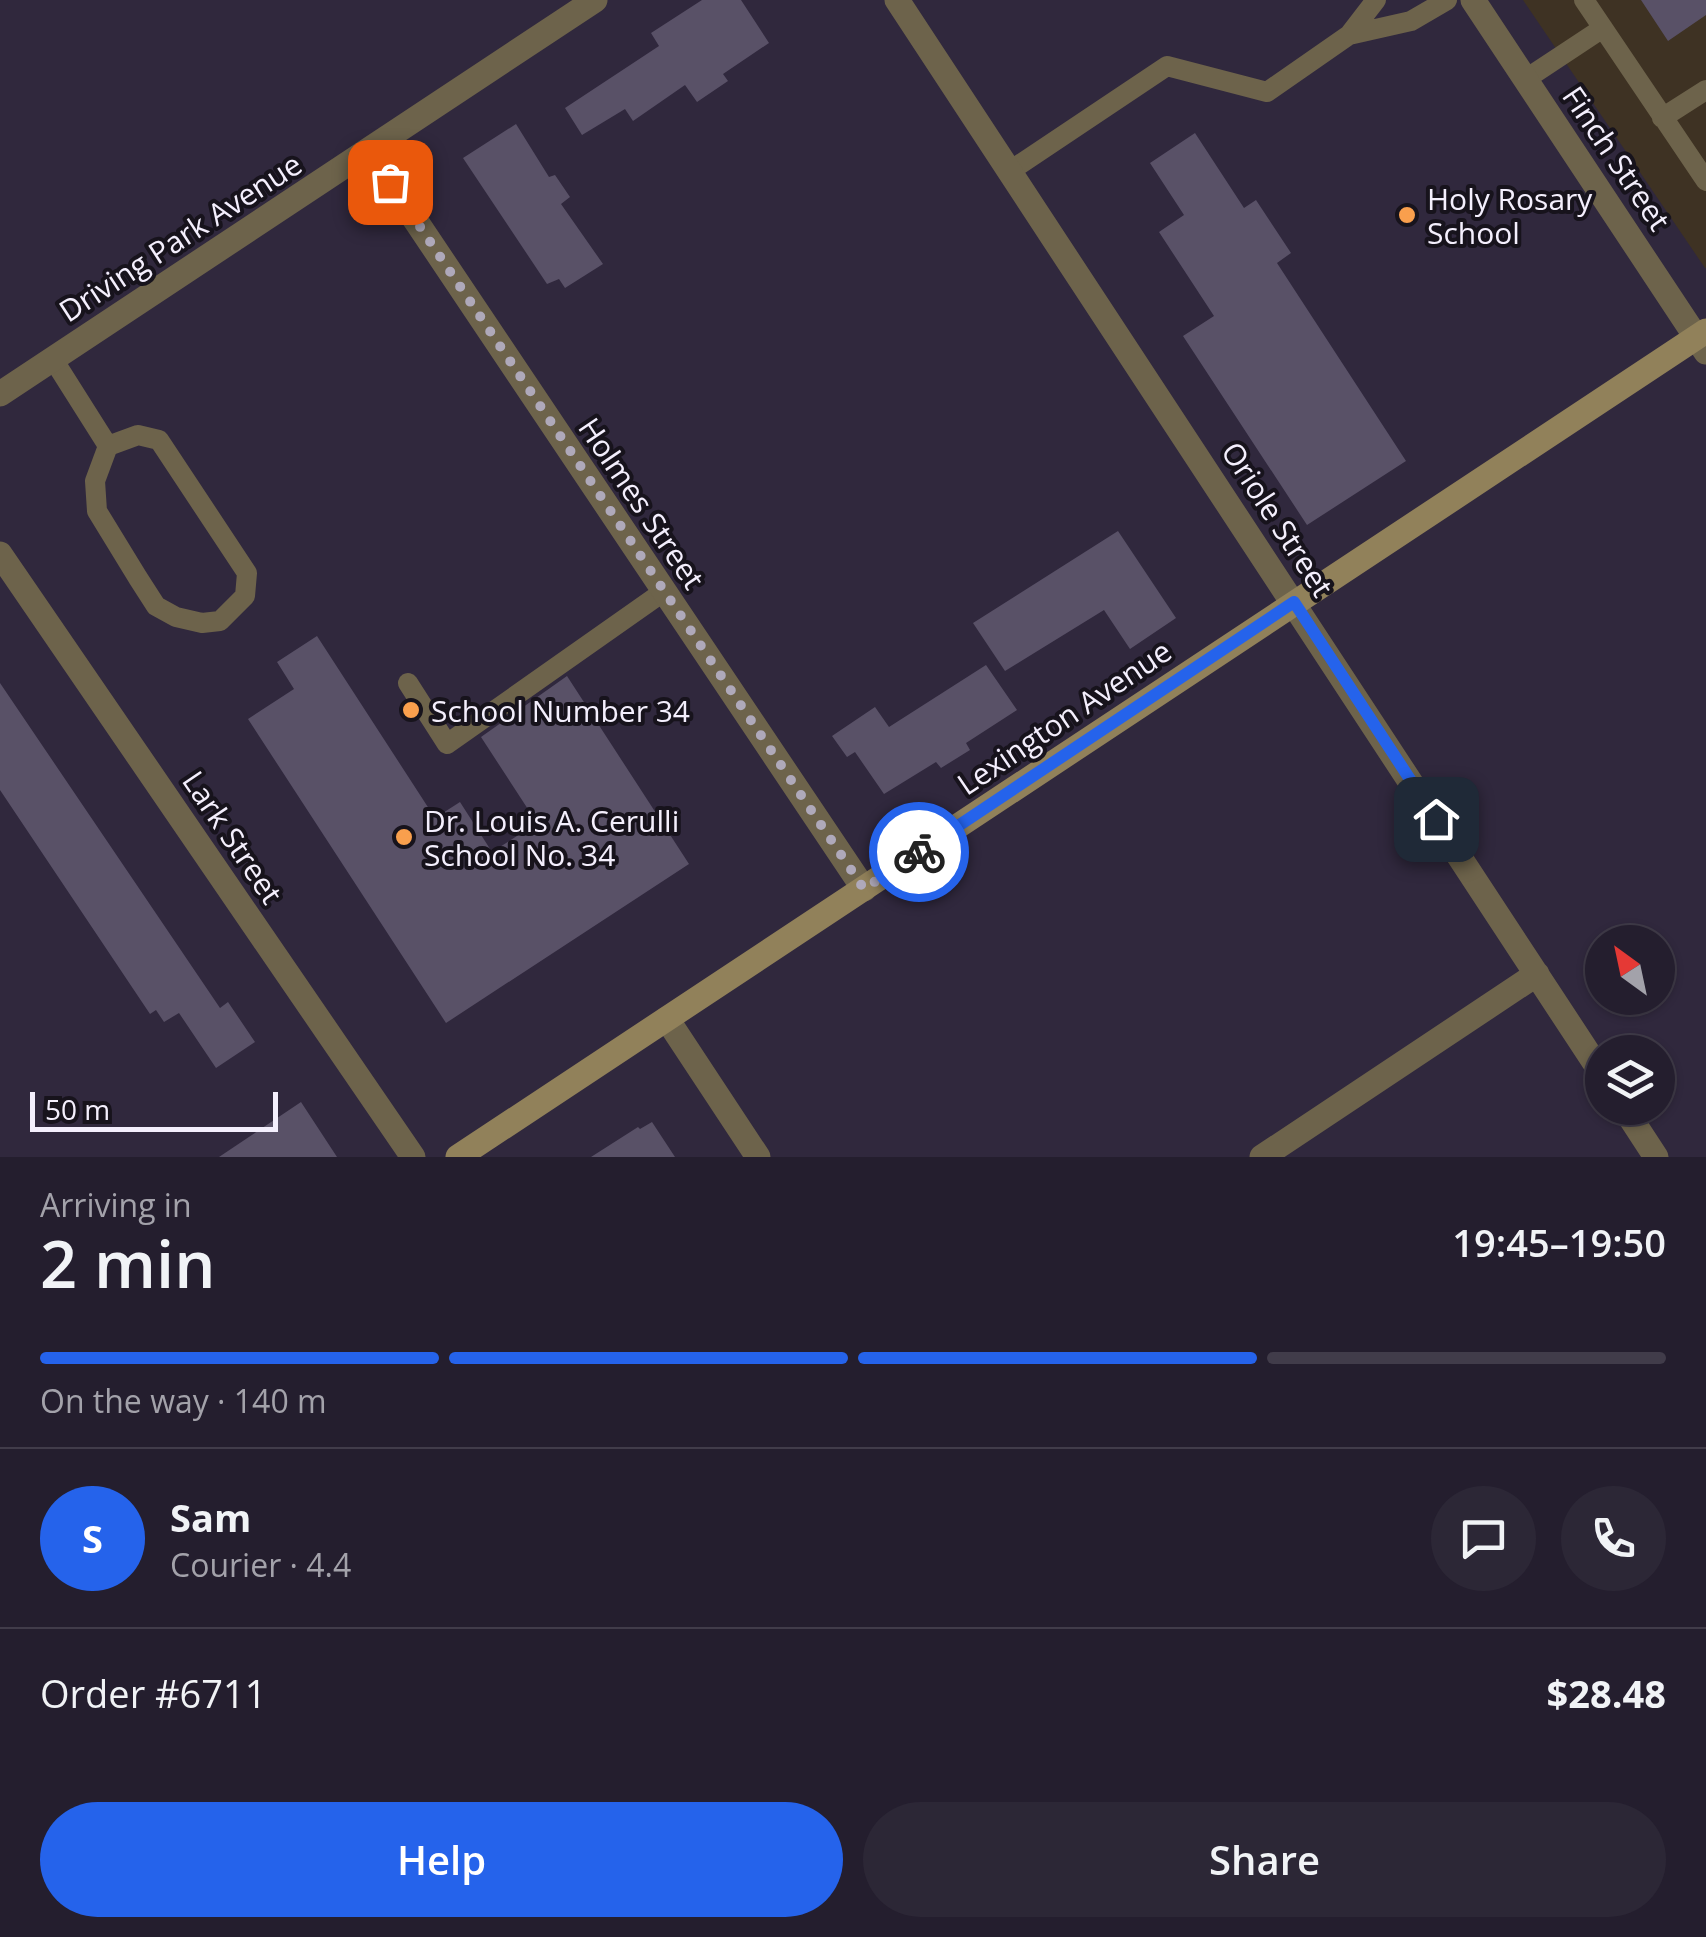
<!DOCTYPE html>
<html lang="en">
<head>
<meta charset="utf-8">
<style>
  :root { --surface:#241e2e; --page:#2c2736; --text:#f1f3f6; --muted:#a3a2aa; --line:#413c4a; --accent:#2563eb }
  body { margin:0; font-family:"Open Sans",sans-serif; background:var(--page); color:var(--text); height:100vh; display:flex; flex-direction:column; font-size:38px; white-space:nowrap }
  * { box-sizing:border-box; margin:0 }
  p { font-size:32px; color:var(--muted) }
  .icon { flex:none; width:55px; height:55px; fill:none; stroke:currentColor; stroke-width:2; stroke-linecap:round; stroke-linejoin:round }
  .map { position:relative; height:1157px; overflow:hidden }
  .side { display:flex; flex-direction:column; background:var(--surface); flex:1 }
  .side>* { flex:none }
  .needle { width:65px; rotate:327deg }
  .fabs { position:absolute; left:1585px; top:925px; display:grid; gap:20px }
  .fabs a { display:grid; place-items:center; width:90px; height:90px; border-radius:50%; background:var(--surface); box-shadow:0 2px 8px #0004,0 0 0 2px var(--line); font-size:50px }
  .scale { position:absolute; left:30px; bottom:25px; width:248px; box-sizing:border-box; padding-left:10px; border:5px solid #f4effd; border-top:0; font-size:28px; line-height:35px; white-space:nowrap; color:#f4effd; -webkit-text-stroke:8px #17131c; paint-order:stroke }
  .pin { position:absolute; display:grid; place-items:center; width:85px; height:85px; color:#fff; margin:-42px; border-radius:20px; box-shadow:0 5px 15px #0006 }
  .courier { position:absolute; display:grid; place-items:center; width:100px; height:100px; margin:-50px; border:8px solid #2563eb; border-radius:50%; background:#fff; color:#222; box-shadow:0 2px 12px #0007 }
  .head em { font-style:normal; font-weight:600 }
  .head div { display:flex; flex-direction:column-reverse }
  .head { display:flex; align-items:center; justify-content:space-between; height:170px; padding:0 40px }
  h1 { font-size:65px; font-weight:600; line-height:75px }
  .bar { display:grid; grid-template-columns:repeat(4,1fr); gap:15px 10px; align-content:center; height:120px; padding:0 40px }
  .bar i { height:12px; border-radius:8px; background:var(--line) }
  .bar .on { background:var(--accent) }
  .bar p { grid-column:span 4 }
  .line { display:flex; align-items:center; gap:25px; padding:0 40px; border-top:2px solid var(--line) }
  .line div { flex:1 }
  .round { display:grid; place-items:center; flex:none; width:105px; height:105px; border-radius:52px; background:var(--page) }
  .button { display:flex; gap:20px; margin-top:auto; padding:20px 40px }
  .button a { flex:1; height:115px; border-radius:60px; background:var(--accent); color:#fff; font-size:40px; font-weight:600; line-height:115px; text-align:center }
  .button a+a { background:var(--page); color:var(--text) }
  .map>svg:first-child { display:block }
  .commercial { fill:#3e3223 }
  .building { fill:#595167 }
  .lines { fill:none; stroke-linecap:round; stroke-linejoin:round }
  .service { stroke:#6d634b; stroke-width:20 }
  .minor { stroke:#6d634b; stroke-width:25 }
  .tertiary { stroke:#6d634b; stroke-width:25 }
  .secondary { stroke:#91815a; stroke-width:25 }
  .done { stroke:#afa9ba; stroke-width:10; stroke-dasharray:0 18 }
  .route { stroke:#2563eb; stroke-width:12 }
  .poi-dot { fill:#f99f4d; stroke:#17131c; stroke-width:4 }
  .labels { text-anchor:middle; dominant-baseline:central; stroke-width:8; stroke-linejoin:round; paint-order:stroke }
  .street-label { font-size:30px; fill:#f4effd; stroke:#17131c }
  .poi-label { font-size:30px; fill:#f4effd; stroke:#17131c; text-anchor:start }
</style>
</head>
<body>
<div class="map">
<svg width="1706" height="1157" viewBox="0 0 1706 1157">
  <rect width="100%" height="100%" fill="#30283d"/>
  <path class="commercial" d="M1523 0H1706V268H1705Z"/>
  <path class="building" d="M702 0H741L769 43 723 74 728 81 697 102 685 85 633 121 625 109 582 135 565 108 659 46 651 33Z
    M1641 0H1706V15L1668 41Z
    M516 124 549 177 555 175 570 197 561 204 603 264 565 288 559 279 547 284 463 158Z
    M1195 133 1244 208 1256 200 1291 253 1277 263 1406 461 1307 525 1183 336 1214 316 1159 232 1184 215 1150 163Z
    M1118 531 1176 618 1130 649 1104 610 1005 671 973 623Z
    M317 636 435 818 460 802 492 852 537 823 481 737 567 676 689 864 446 1023 248 719 294 689 277 662Z
    M986 665 1017 710 966 743 970 750 941 768 936 762 884 794 855 752 847 757 832 736 875 707 889 727Z
    M0 683 220 1008 228 1002 255 1042 216 1068 179 1013 164 1022 156 1010 150 1014 0 790Z
    M301 1102 337 1157H219Z
    M652 1122 675 1157H591L638 1127 640 1129Z"/>
  <g class="lines">
    <path class="service" d="M1584 0 1706 181
      M1349 35 1411 21 1447 0
      M1526 79 1603 28
      M1662 118 1706 90
      M1010 171 1167 66 1267 92 1349 35 1376 0
      M53 359 108 446 95 481 97 511 138 578 156 606 176 617 202 623 220 621 245 596 247 573 159 440 138 435 108 446
      M408 683 447 744 663 592"/>
    <path class="minor" d="M897 0 1602 1074
      M1473 0 1706 352
      M369 151 864 889
      M0 554 413 1157
      M667 1019 758 1157
      M1624 1108 1656 1157
      M1262 1157 1537 974"/>
    <path class="tertiary" d="M0 394 595 0"/>
    <path class="secondary" d="M458 1157 1706 331"/>
  </g>
  <g class="lines">
    <path class="done" d="M390 182 864 889 919 852"/>
    <path class="route" d="M919 852 1294 602 1436 819"/>
  </g>
  <g class="poi-dot">
    <circle cx="1407" cy="215" r="10"/>
    <circle cx="411" cy="710" r="10"/>
    <circle cx="404" cy="837" r="10"/>
  </g>
  <g class="labels">
    <g class="street-label">
      <text transform="translate(1617 158) rotate(56)">Finch Street</text>
      <text transform="translate(180 237) rotate(-33)">Driving Park Avenue</text>
      <text transform="translate(642 503) rotate(56)">Holmes Street</text>
      <text transform="translate(1278 519) rotate(57)">Oriole Street</text>
      <text transform="translate(1064 717) rotate(-34)">Lexington Avenue</text>
      <text transform="translate(233 837) rotate(56)">Lark Street</text>
    </g>
    <g class="poi-label">
      <text x="1427" y="198">Holy Rosary<tspan x="1427" dy="34">School</tspan></text>
      <text x="431" y="710">School Number 34</text>
      <text x="424" y="820">Dr. Louis A. Cerulli<tspan x="424" dy="34">School No. 34</tspan></text>
    </g>
  </g>
</svg>
<div class="fabs">
<a><svg class="needle" viewBox="-14 -14 28 28"><path d="M0-13l5 13h-10z" fill="#e53935"/><path d="M0 13l5-13h-10z" fill="#a3a2aa"/></svg></a>
<a><svg class="icon" aria-label="layers" viewBox="0 0 24 24"><path d="M12 4l9 5-9 5-9-5zM3 14l9 5 9-5"/></svg></a>
</div>
<div class="scale">50 m</div>
<div class="pin" style="left:390px;top:182px;background:#ea580c"><svg class="icon" aria-label="bag" viewBox="0 0 24 24"><path d="M5 8h14l-1 12H6zM9 8a3 3 0 0 1 6 0"/></svg></div>
<div class="pin" style="left:1436px;top:819px;background:#1f2937"><svg class="icon" aria-label="home" viewBox="0 0 24 24"><path d="M3 11l9-7 9 7M6 9v11h12V9"/></svg></div>
<div class="courier" style="left:919px;top:852px"><svg class="icon" aria-label="bike" viewBox="0 0 24 24"><circle cx="6" cy="16" r="4"/><circle cx="18" cy="16" r="4"/><path d="M6 16l4-8h5l3 8M10 8l3 8H6M13 5h3"/></svg></div>
</div>
<section class="side">
<div class="head"><div><h1>2 min</h1><p>Arriving in</p></div><em>19:45–19:50</em></div>
<div class="bar"><i class="on"></i><i class="on"></i><i class="on"></i><i></i><p>On the way · 140 m</p></div>
<div class="line" style="height:180px"><b class="round" style="background:var(--accent);color:#fff">S</b><div><b>Sam</b><p>Courier · 4.4</p></div><a class="round"><svg class="icon" aria-label="chat" viewBox="0 0 24 24"><path d="M4 5h16v11H9l-5 4z"/></svg></a><a class="round"><svg class="icon" aria-label="phone" viewBox="0 0 24 24"><path d="M5 4h4l2 5-3 2q2 4 5 5l2-3 5 2v4C11 20 4 13 5 4z"/></svg></a></div>
<div class="line" style="height:130px"><div>Order #6711</div><b>$28.48</b></div>
<div class="button"><a>Help</a><a>Share</a></div>
</section>
</body>
</html>
